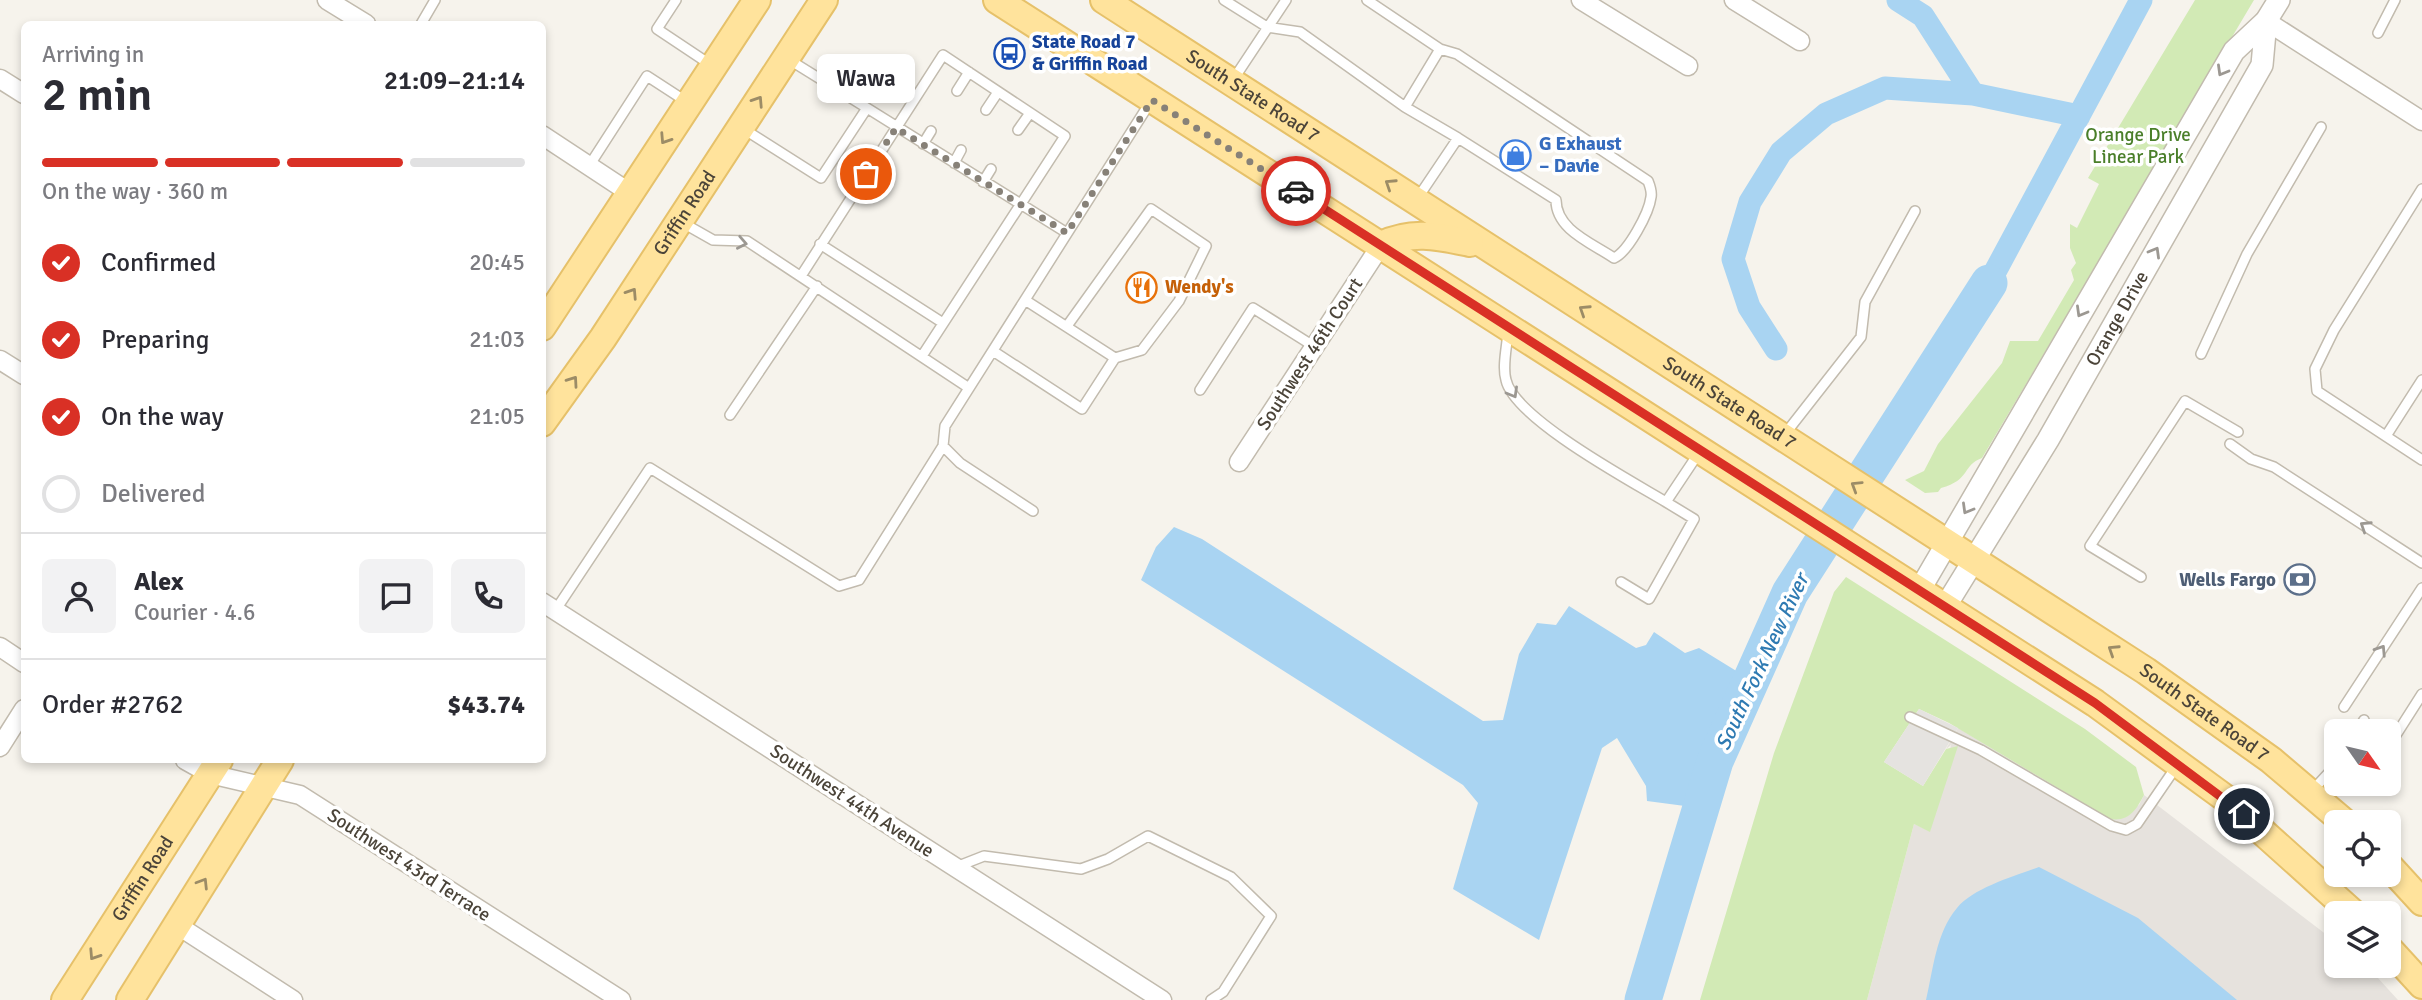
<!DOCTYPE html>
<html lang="en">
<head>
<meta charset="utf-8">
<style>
  :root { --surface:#fff; --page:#f2f2f3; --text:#2b2b33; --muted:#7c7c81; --line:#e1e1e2; --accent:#d93025 }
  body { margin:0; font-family:Signika,sans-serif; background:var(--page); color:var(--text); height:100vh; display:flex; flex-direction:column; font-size:26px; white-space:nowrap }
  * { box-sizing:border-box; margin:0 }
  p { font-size:23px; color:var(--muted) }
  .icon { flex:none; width:38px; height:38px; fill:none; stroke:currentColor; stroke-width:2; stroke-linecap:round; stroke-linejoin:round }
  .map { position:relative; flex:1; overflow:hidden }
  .details { position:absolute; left:21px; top:21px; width:525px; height:742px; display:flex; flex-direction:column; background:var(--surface); border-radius:10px; box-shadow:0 4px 10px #0003 }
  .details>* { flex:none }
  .needle { width:46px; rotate:124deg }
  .controls { position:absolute; left:2324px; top:719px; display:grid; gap:14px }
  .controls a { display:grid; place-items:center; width:77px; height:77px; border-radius:10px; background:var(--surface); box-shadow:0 4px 10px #0003; font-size:35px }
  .pin { position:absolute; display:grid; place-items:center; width:60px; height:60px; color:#fff; margin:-30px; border:4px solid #fff; border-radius:50%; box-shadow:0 2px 7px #0007 }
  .courier { position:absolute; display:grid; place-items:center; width:70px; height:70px; margin:-35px; border:5px solid #d93025; border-radius:50%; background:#fff; color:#222; box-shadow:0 2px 9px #0007 }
  .bubble { position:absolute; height:49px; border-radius:10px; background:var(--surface); box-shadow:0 4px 10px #0003; font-size:23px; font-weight:600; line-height:49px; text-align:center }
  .headline em { font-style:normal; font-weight:600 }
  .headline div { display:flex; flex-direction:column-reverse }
  .headline { display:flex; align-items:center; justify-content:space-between; height:119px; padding:0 21px }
  h1 { font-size:46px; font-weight:600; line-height:52px }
  .bar { display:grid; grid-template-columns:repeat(4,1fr); gap:10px 7px; align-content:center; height:84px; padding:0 21px }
  .bar i { height:9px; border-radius:5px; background:var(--line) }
  .bar .active { background:var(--accent) }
  .bar p { grid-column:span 4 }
  .line { display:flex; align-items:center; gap:18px; padding:0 21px; border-top:2px solid var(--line) }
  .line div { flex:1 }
  .round { display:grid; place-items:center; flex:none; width:74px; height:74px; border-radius:10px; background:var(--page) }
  ol { padding:0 21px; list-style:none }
  li { display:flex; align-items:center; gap:21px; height:77px }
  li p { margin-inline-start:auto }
  li .icon { padding:7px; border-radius:50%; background:var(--accent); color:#fff; stroke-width:4 }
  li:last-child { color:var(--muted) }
  li i { width:38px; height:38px; border:4px solid var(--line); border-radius:50% }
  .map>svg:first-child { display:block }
  .industrial { fill:#e6e2dd }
  .green { fill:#d2eab5 }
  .parking { fill:#e5e3e0 }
  .water { fill:#a9d4f2 }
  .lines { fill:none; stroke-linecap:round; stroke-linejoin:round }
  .canal { stroke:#a9d4f2; stroke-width:23 }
  .river { stroke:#a9d4f2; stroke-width:37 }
  .service-casing { stroke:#c2bbae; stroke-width:12 }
  .minor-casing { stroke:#c2bbae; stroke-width:21 }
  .tertiary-casing { stroke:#c2bbae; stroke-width:24 }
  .primary-casing { stroke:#e6c16a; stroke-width:30 }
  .service { stroke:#fff; stroke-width:9 }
  .minor { stroke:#fff; stroke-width:18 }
  .tertiary { stroke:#fff; stroke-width:21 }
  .primary { stroke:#ffe39c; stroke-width:26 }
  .oneway { stroke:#9c9892 }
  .oneway2 { stroke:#9c8c66 }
  .done { stroke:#878178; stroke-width:7; stroke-dasharray:0 12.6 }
  .route { stroke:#d93025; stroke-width:9 }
  .labels { text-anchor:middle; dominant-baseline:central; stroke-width:7; stroke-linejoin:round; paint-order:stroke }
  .transit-label { font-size:19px; font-weight:bold; fill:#164399; stroke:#fff; text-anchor:start }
  .street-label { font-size:19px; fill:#4b4439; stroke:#fff }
  .park-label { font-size:19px; fill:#4a7f2a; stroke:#fff }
  .shop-label { font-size:19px; font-weight:bold; fill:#366cbe; stroke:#fff; text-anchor:start }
  .food-label { font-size:19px; font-weight:bold; fill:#c56008; stroke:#fff; text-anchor:start }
  .service-label { font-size:19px; font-weight:bold; fill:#4e5e75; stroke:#fff; text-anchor:end }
  .water-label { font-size:21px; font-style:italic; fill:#2e7ab2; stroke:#fff }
</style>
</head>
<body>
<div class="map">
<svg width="2422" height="1000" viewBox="0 0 2422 1000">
  <rect width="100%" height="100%" fill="#f6f3ec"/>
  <path class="industrial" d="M1958 728 2110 819 2139 805 2144 795 2336 942V966H2367L2398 1000H1867L1914 824 1930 831 1951 745 1946 749Z"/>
  <path class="green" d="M2195 0H2254L1982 458C1962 465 1971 480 1941 488L1938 492 1925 493 1905 480 1924 471 1938 444 2002 363 2010 341H2038L2074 280 2071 270 2076 263 2070 248V224L2077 228 2099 184 2088 178Z
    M1846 577 2085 729 2136 767 2144 795C2136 810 2129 822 2110 819L1949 723 1919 709 1884 762 1923 786 1946 749 1958 746 1930 832 1914 824 1867 1000H1700L1774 753 1834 592Z"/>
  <path class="parking" d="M1919 709 1958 728 1923 786 1884 762Z"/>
  <path class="water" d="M1174 527 1202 539 1483 721 1503 720 1519 654 1537 623 1556 625 1569 606 1636 648 1646 645 1654 632 1685 653 1699 648 1751 680 1715 761 1685 806 1647 801 1646 786 1617 738 1602 748 1539 940 1453 889 1478 803 1463 785 1141 580 1156 547Z
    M2039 867 2138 918 2237 1000H1926C1933 971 1936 932 1957 908 1973 888 2015 876 2039 867Z"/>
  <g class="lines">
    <path class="canal" d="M1898 0 1923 16 1973 94 2079 116
      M1989 283 2141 0
      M1776 349 1749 307 1733 259 1750 202 1781 152 1826 114 1885 88 1973 94"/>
    <path class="river" d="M1643 1000 1715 761 1790 593 1989 283"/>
    <defs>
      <path id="service" d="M676 0 657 29 711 65
        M1224 0 1267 27 1300 32 1405 107 1440 49 1367 0
        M421 24 435 0
        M2378 33 2395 0
        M1440 49 1457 54 1648 181C1650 186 1652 192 1651 197 1649 213 1628 252 1614 258 1592 243 1556 230 1556 200L1458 138
        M1233 80 1286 0
        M957 91 969 72
        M1405 107 1458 138 1417 199
        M867 108 1067 233
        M986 110 998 92
        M742 128 821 178 867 108 788 59
        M1018 130 1030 113
        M923 144 931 131
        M954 163 961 150
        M589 166 647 76 687 102
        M983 182 991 169
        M2422 189 2334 330 2315 369 2317 391 2422 460
        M683 223 713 240 747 241 969 388
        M820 244 943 323
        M801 276 943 55 1065 136 922 356
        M1067 326 1151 209 1206 246 1179 301 1142 350 1115 358
        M1508 332C1507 346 1502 367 1506 380 1514 418 1631 481 1666 502
        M993 351 1082 409 1115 358 1025 300
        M2201 354 2247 254 2321 127
        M1200 390 1253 308 1315 347
        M730 415 817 286
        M1785 434 1861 337 1865 302 1915 211
        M2386 436 2422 380
        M2230 444 2251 459 2274 467 2422 563
        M1033 511 960 463 943 446 945 426 1151 101
        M2141 577 2090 546 2185 401 2238 432
        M1621 582 1649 599 1694 519 1666 502 1698 454
        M555 611 650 468 839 586 859 580 943 446
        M2344 707 2422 588
        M1910 717 1981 750 2112 826 2126 830 2137 824 2176 767
        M2357 732 2364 720
        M2394 738 2422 694
        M2311 792 2336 765
        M956 867 984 856 1081 869 1108 859 1148 836 1231 877 1271 916 1223 992 1211 1000"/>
      <path id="minor" d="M327 0 366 24
        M1581 0 1688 66
        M1734 0 1800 41
        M2266 21 2422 121
        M0 79 24 94
        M542 135 630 193
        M0 360 24 375
        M1239 462 1381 245
        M542 602 1162 1000
        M0 647 24 663
        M0 747 24 709
        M185 760 210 774 300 795 621 1000
        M177 925 293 1000"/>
      <g id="tertiary">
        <path d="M1919 591 2234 51 2266 21 2279 0"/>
        <path id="s1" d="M1945 607 2048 440 2262 65 2266 21"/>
      </g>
      <g id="primary">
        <path d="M997 0 2095 703 2225 798 2354 914"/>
        <path id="s2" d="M1104 0 2146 671 2271 760 2344 822"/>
        <path d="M1381 245C1412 230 1437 236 1470 243"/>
        <path d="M542 327 757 0"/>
        <path id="s3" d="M542 423 603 338 824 0"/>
        <path d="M2389 866 2422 902"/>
        <path d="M2389 949 2422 985"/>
        <path id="s4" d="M65 1000 219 760"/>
        <path d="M130 1000 280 760"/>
      </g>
    </defs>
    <use href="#service" class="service-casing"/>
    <use href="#minor" class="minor-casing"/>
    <use href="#tertiary" class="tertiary-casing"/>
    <use href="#primary" class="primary-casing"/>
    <use href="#service" class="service"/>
    <use href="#minor" class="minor"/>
    <use href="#tertiary" class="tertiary"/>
    <use href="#primary" class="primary"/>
  </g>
  <defs><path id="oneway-chevron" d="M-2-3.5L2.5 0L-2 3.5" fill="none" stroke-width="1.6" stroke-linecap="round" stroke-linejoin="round" transform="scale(1.75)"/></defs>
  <g class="oneway">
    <use href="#oneway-chevron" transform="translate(2222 71) rotate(120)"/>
    <use href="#oneway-chevron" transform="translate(742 243) rotate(11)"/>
    <use href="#oneway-chevron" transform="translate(2155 252) rotate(-60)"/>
    <use href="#oneway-chevron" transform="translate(2081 312) rotate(120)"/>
    <use href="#oneway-chevron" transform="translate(1513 393) rotate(60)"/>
    <use href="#oneway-chevron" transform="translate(1967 509) rotate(120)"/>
    <use href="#oneway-chevron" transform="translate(2365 526) rotate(-147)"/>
    <use href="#oneway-chevron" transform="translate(2381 650) rotate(-57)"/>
  </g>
  <g class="oneway2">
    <use href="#oneway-chevron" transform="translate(758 101) rotate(-57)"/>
    <use href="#oneway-chevron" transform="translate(665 139) rotate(123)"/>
    <use href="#oneway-chevron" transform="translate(1390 184) rotate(-147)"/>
    <use href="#oneway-chevron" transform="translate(632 293) rotate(-57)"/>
    <use href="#oneway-chevron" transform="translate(1584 310) rotate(-147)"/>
    <use href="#oneway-chevron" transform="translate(573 381) rotate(-55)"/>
    <use href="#oneway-chevron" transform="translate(1856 486) rotate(-148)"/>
    <use href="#oneway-chevron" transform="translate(2113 650) rotate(-147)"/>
    <use href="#oneway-chevron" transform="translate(203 883) rotate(-58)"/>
    <use href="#oneway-chevron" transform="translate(94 955) rotate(123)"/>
  </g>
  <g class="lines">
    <path class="done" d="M866 174 896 128 1067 233 1152 100 1296 191"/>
    <path class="route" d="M1296 191 2095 703 2244 814"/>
  </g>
  <defs>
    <symbol id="bus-ring" viewBox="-11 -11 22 22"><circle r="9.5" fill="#fff" stroke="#1a4fb4" stroke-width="1.5"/><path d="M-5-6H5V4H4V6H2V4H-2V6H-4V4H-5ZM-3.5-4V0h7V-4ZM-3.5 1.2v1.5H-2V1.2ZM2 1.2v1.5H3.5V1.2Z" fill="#1a4fb4"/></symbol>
    <symbol id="shop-ring" viewBox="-11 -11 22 22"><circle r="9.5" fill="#fff" stroke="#3f7fe0" stroke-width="1.5"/><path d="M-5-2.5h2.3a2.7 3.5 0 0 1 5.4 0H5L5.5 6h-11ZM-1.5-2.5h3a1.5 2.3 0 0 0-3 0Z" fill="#3f7fe0"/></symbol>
    <symbol id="restaurant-ring" viewBox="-11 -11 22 22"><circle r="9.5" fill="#fff" stroke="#e8710a" stroke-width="1.5"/><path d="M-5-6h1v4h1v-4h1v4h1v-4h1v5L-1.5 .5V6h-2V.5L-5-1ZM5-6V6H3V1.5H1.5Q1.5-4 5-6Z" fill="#e8710a"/></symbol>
    <symbol id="bank-ring" viewBox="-11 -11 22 22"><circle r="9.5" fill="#fff" stroke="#5c6f8a" stroke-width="1.5"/><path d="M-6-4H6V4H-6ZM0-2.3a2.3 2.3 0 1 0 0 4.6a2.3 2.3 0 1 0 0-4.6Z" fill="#5c6f8a"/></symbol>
  </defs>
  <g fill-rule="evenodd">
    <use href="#bus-ring" x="992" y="36" width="35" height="35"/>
    <use href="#shop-ring" x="1498" y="138" width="35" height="35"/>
    <use href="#restaurant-ring" x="1124" y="270" width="35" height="35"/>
    <use href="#bank-ring" x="2282" y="562" width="35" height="35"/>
  </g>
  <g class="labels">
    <g class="transit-label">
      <text x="1032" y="42">State Road 7<tspan x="1032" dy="22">&amp; Griffin Road</tspan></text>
    </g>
    <g class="street-label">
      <text stroke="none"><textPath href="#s2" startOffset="177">South State Road 7</textPath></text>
      <text stroke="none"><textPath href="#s3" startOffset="254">Griffin Road</textPath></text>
      <text stroke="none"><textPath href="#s1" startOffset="336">Orange Drive</textPath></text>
      <text transform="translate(1310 354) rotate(-57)">Southwest 46th Court</text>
      <text stroke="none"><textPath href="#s2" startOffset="744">South State Road 7</textPath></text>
      <text stroke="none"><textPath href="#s2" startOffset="1311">South State Road 7</textPath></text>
      <text transform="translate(852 801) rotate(33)">Southwest 44th Avenue</text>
      <text transform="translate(409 865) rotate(33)">Southwest 43rd Terrace</text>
      <text stroke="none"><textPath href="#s4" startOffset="144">Griffin Road</textPath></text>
    </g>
    <g class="park-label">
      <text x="2138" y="135">Orange Drive<tspan x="2138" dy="22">Linear Park</tspan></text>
    </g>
    <g class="shop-label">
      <text x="1539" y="144">G Exhaust<tspan x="1539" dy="22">– Davie</tspan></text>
    </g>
    <g class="food-label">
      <text x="1165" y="287">Wendy's</text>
    </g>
    <g class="service-label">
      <text x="2276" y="580">Wells Fargo</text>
    </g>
    <g class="water-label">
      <text transform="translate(1762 662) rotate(-65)">South Fork New River</text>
    </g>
  </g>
</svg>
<div class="controls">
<a><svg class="needle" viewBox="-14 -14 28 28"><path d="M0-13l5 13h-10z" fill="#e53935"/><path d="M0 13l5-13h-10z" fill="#7c7c81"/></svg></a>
<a><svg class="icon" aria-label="locate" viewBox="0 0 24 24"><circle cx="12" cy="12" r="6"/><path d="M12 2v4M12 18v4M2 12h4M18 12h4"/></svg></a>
<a><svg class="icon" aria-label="layers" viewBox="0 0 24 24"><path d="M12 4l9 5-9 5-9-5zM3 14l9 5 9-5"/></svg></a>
</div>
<div class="pin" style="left:866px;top:174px;background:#ea580c"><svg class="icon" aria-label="bag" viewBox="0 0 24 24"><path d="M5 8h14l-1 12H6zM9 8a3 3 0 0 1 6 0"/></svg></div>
<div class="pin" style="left:2244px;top:814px;background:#1f2937"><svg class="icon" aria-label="home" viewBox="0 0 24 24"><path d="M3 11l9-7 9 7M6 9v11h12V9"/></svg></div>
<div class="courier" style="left:1296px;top:191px"><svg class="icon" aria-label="car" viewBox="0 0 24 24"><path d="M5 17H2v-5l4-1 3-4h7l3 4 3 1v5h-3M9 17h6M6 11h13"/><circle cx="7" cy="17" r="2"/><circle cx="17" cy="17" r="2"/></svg></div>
<div class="bubble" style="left:817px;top:54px;width:98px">Wawa</div>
<section class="details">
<div class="headline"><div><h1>2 min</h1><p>Arriving in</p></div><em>21:09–21:14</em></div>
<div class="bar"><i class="active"></i><i class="active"></i><i class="active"></i><i></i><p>On the way · 360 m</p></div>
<ol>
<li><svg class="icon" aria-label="check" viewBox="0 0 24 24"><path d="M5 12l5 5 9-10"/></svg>Confirmed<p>20:45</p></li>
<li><svg class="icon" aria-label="check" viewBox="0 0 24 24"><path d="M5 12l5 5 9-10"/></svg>Preparing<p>21:03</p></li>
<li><svg class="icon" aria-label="check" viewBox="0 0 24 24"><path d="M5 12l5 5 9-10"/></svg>On the way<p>21:05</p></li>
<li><i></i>Delivered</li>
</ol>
<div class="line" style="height:126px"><a class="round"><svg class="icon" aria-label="person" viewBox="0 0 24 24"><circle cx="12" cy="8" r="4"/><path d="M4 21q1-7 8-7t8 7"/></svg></a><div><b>Alex</b><p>Courier · 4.6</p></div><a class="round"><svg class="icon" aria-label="chat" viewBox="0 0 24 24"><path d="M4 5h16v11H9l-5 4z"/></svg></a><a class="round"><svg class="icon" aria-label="phone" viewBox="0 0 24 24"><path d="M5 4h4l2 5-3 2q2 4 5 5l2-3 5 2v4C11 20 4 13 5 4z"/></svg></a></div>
<div class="line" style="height:91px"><div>Order #2762</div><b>$43.74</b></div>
</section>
</div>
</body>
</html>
